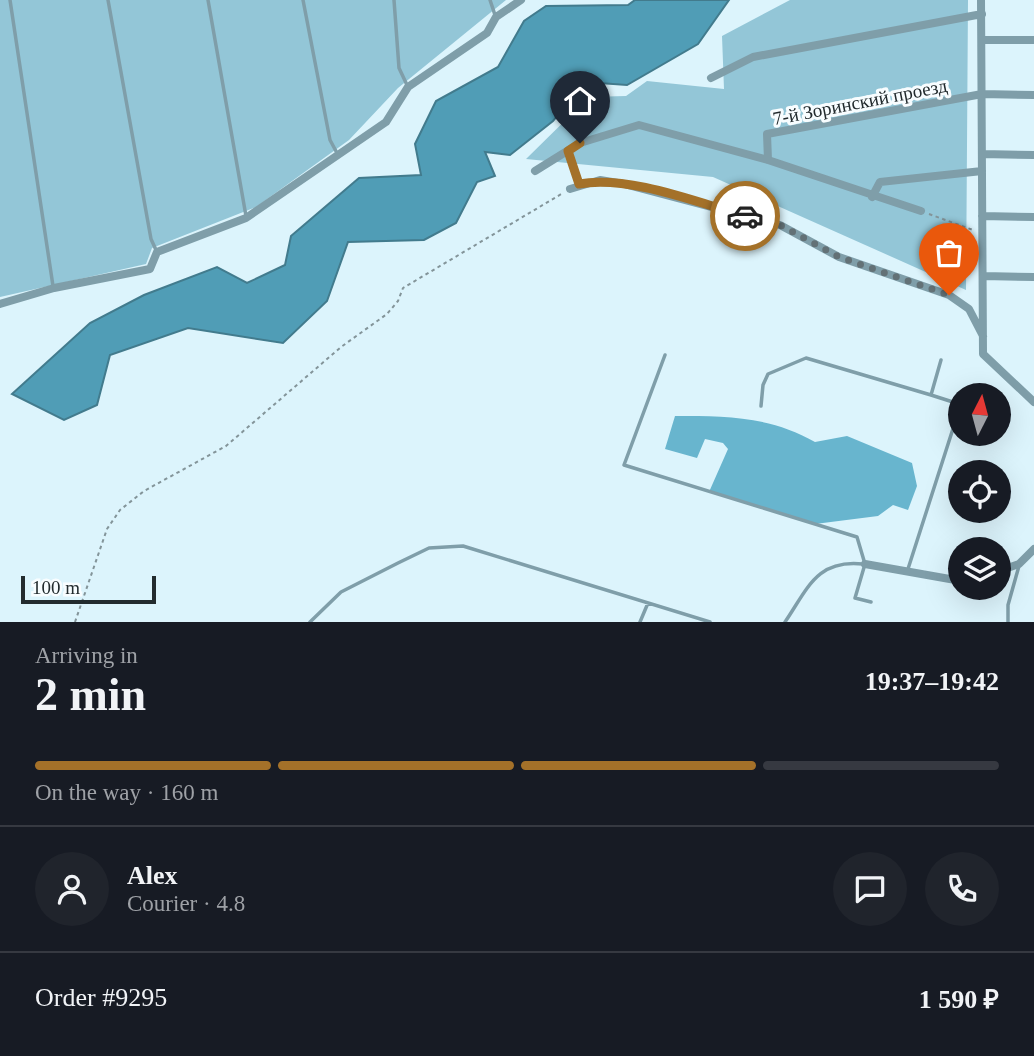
<!DOCTYPE html>
<html lang="en">
<head>
<meta charset="utf-8">
<style>
  :root { --surface:#171b24; --page:#20242c; --text:#f1f3f6; --muted:#9ea1a6; --line:#363941; --accent:#a47129 }
  body { margin:0; font-family:"Times New Roman",serif; background:var(--page); color:var(--text); height:100vh; display:flex; flex-direction:column; font-size:26px; white-space:nowrap }
  * { box-sizing:border-box; margin:0 }
  p { font-size:23px; color:var(--muted) }
  .icon { flex:none; width:38px; height:38px; fill:none; stroke:currentColor; stroke-width:2; stroke-linecap:round; stroke-linejoin:round }
  .map { position:relative; height:622px; overflow:hidden }
  .panel { display:flex; flex-direction:column; background:var(--surface); flex:1 }
  .panel>* { flex:none }
  .needle { width:46px; rotate:6deg }
  .fabs { position:absolute; left:948px; top:383px; display:grid; gap:14px }
  .fabs a { display:grid; place-items:center; width:63px; height:63px; border-radius:50%; background:var(--surface); box-shadow:0 7px 28px #0002; font-size:35px }
  .scale { position:absolute; left:21px; bottom:18px; width:135px; box-sizing:border-box; padding-left:7px; border:4px solid #222b2e; border-top:0; font-size:19px; line-height:24px; white-space:nowrap; color:#222b2e; -webkit-text-stroke:5px #f8fdff; paint-order:stroke }
  .pin { position:absolute; display:grid; place-items:center; width:60px; height:60px; color:#fff; margin:-72px -30px; border-radius:50% 50% 50% 0; rotate:-45deg; box-shadow:0 0 7px #0007 }
  .pin .icon { rotate:45deg }
  .courier { position:absolute; display:grid; place-items:center; width:70px; height:70px; margin:-35px; border:5px solid #a47129; border-radius:50%; background:#fff; color:#222; box-shadow:0 2px 9px #0007 }
  .overview em { font-style:normal; font-weight:700 }
  .overview div { display:flex; flex-direction:column-reverse }
  .overview { display:flex; align-items:center; justify-content:space-between; height:119px; padding:0 35px }
  h1 { font-size:46px; font-weight:700; line-height:52px }
  .bar { display:grid; grid-template-columns:repeat(4,1fr); gap:10px 7px; align-content:center; height:84px; padding:0 35px }
  .bar i { height:9px; border-radius:5px; background:var(--line) }
  .bar .current { background:var(--accent) }
  .bar p { grid-column:span 4 }
  .line { display:flex; align-items:center; gap:18px; padding:0 35px; border-top:2px solid var(--line) }
  .line div { flex:1 }
  .round { display:grid; place-items:center; flex:none; width:74px; height:74px; border-radius:37px; background:var(--page) }
  .map>svg:first-child { display:block }
  .green { fill:#93c6d7 }
  .forest { fill:#68b5ce }
  .water { fill:#509db6; stroke:#427b8d; stroke-width:2 }
  .lines { fill:none; stroke-linecap:round; stroke-linejoin:round }
  .path { stroke:#839499; stroke-width:2; stroke-dasharray:3.5 3.5; stroke-linecap:butt }
  .service { stroke:#7f9ea9; stroke-width:3.5 }
  .minor { stroke:#7f9ea9; stroke-width:8 }
  .done { stroke:#637176; stroke-width:7; stroke-dasharray:0 12.6 }
  .route { stroke:#a47129; stroke-width:9 }
  .labels { text-anchor:middle; dominant-baseline:central; stroke-width:6; stroke-linejoin:round; paint-order:stroke }
  .street-label { font-size:19px; fill:#222b2e; stroke:#f8fdff }
</style>
</head>
<body>
<div class="map">
<svg width="1034" height="622" viewBox="0 0 1034 622">
  <rect width="100%" height="100%" fill="#dcf4fc"/>
  <path class="green" d="M0 0H506L398 88 349 140 256 207 152 248 146 264 0 297Z
    M790 0H968L966 290 713 177 526 159 589 97 626 96 647 81 724 89 722 36Z"/>
  <path class="forest" d="M675 416C725 416 770 416 815 442L847 436 912 463 917 486 908 510 893 505 878 516 815 524 709 492 728 449 723 443 705 439 697 458 665 449Z"/>
  <path class="water" d="M635 0H729L698 44 627 85 585 82 553 121 510 155 485 152 495 176 477 182 456 223 424 240 348 242 327 301 283 343 188 328 110 355 97 405 64 420 12 394 90 323 144 295 217 267 247 283 285 265 291 236 359 178 421 175 415 144 436 101 498 67 524 21 546 6 628 5Z"/>
  <g class="lines">
    <path class="path" d="M929 214 973 230
      M75 622 107 529 120 510 144 491 226 446 341 347 387 314 398 301 403 288 563 193"/>
    <path class="service" d="M10 0 53 286
      M108 0 151 239 156 250
      M208 0 246 216
      M303 0 330 140 337 153
      M394 0 399 68 407 85
      M490 0 495 15
      M568 153 579 184
      M665 355 624 465 857 537 865 564 855 598 871 602
      M761 406 763 385 768 374 806 358 931 395
      M907 572 959 410 956 403 931 395 941 360
      M310 622 341 592 398 563 429 548 463 546 710 622
      M640 622 648 603
      M785 622C808 588 817 559 863 564
      M1008 622V605L1019 566"/>
    <path class="minor" d="M981 0 983 354 1034 402
      M982 40H1034
      M711 78 753 57 982 14
      M982 154 1034 155
      M768 160 767 134 982 94 1034 95
      M535 171 580 143 639 125 768 160 921 211
      M570 189 600 180 624 184 780 225 839 257 949 295 969 309 983 336
      M872 197 880 182 982 171
      M982 216 1034 217
      M983 276 1034 277
      M0 304 54 288 150 269 157 252 246 218 386 122 408 87 487 33 496 17 521 0
      M865 564 961 581
      M999 571 1019 564 1034 549"/>
  </g>
  <g class="lines">
    <path class="done" d="M745 216 780 225 839 257 949 295"/>
    <path class="route" d="M580 143 568 151 579 184C628 175 696 202 745 216"/>
  </g>
  <g class="labels">
    <g class="street-label">
      <text transform="translate(860 102) rotate(-11)">7-й Зоринский проезд</text>
    </g>
  </g>
</svg>
<div class="fabs">
<a><svg class="needle" viewBox="-14 -14 28 28"><path d="M0-13l5 13h-10z" fill="#e53935"/><path d="M0 13l5-13h-10z" fill="#9ea1a6"/></svg></a>
<a><svg class="icon" aria-label="locate" viewBox="0 0 24 24"><circle cx="12" cy="12" r="6"/><path d="M12 2v4M12 18v4M2 12h4M18 12h4"/></svg></a>
<a><svg class="icon" aria-label="layers" viewBox="0 0 24 24"><path d="M12 4l9 5-9 5-9-5zM3 14l9 5 9-5"/></svg></a>
</div>
<div class="scale">100 m</div>
<div class="pin" style="left:949px;top:295px;background:#ea580c"><svg class="icon" aria-label="bag" viewBox="0 0 24 24"><path d="M5 8h14l-1 12H6zM9 8a3 3 0 0 1 6 0"/></svg></div>
<div class="pin" style="left:580px;top:143px;background:#1f2937"><svg class="icon" aria-label="home" viewBox="0 0 24 24"><path d="M3 11l9-7 9 7M6 9v11h12V9"/></svg></div>
<div class="courier" style="left:745px;top:216px"><svg class="icon" aria-label="car" viewBox="0 0 24 24"><path d="M5 17H2v-5l4-1 3-4h7l3 4 3 1v5h-3M9 17h6M6 11h13"/><circle cx="7" cy="17" r="2"/><circle cx="17" cy="17" r="2"/></svg></div>
</div>
<section class="panel">
<div class="overview"><div><h1>2 min</h1><p>Arriving in</p></div><em>19:37–19:42</em></div>
<div class="bar"><i class="current"></i><i class="current"></i><i class="current"></i><i></i><p>On the way · 160 m</p></div>
<div class="line" style="height:126px"><a class="round"><svg class="icon" aria-label="person" viewBox="0 0 24 24"><circle cx="12" cy="8" r="4"/><path d="M4 21q1-7 8-7t8 7"/></svg></a><div><b>Alex</b><p>Courier · 4.8</p></div><a class="round"><svg class="icon" aria-label="chat" viewBox="0 0 24 24"><path d="M4 5h16v11H9l-5 4z"/></svg></a><a class="round"><svg class="icon" aria-label="phone" viewBox="0 0 24 24"><path d="M5 4h4l2 5-3 2q2 4 5 5l2-3 5 2v4C11 20 4 13 5 4z"/></svg></a></div>
<div class="line" style="height:91px"><div>Order #9295</div><b>1 590 ₽</b></div>
</section>
</body>
</html>
